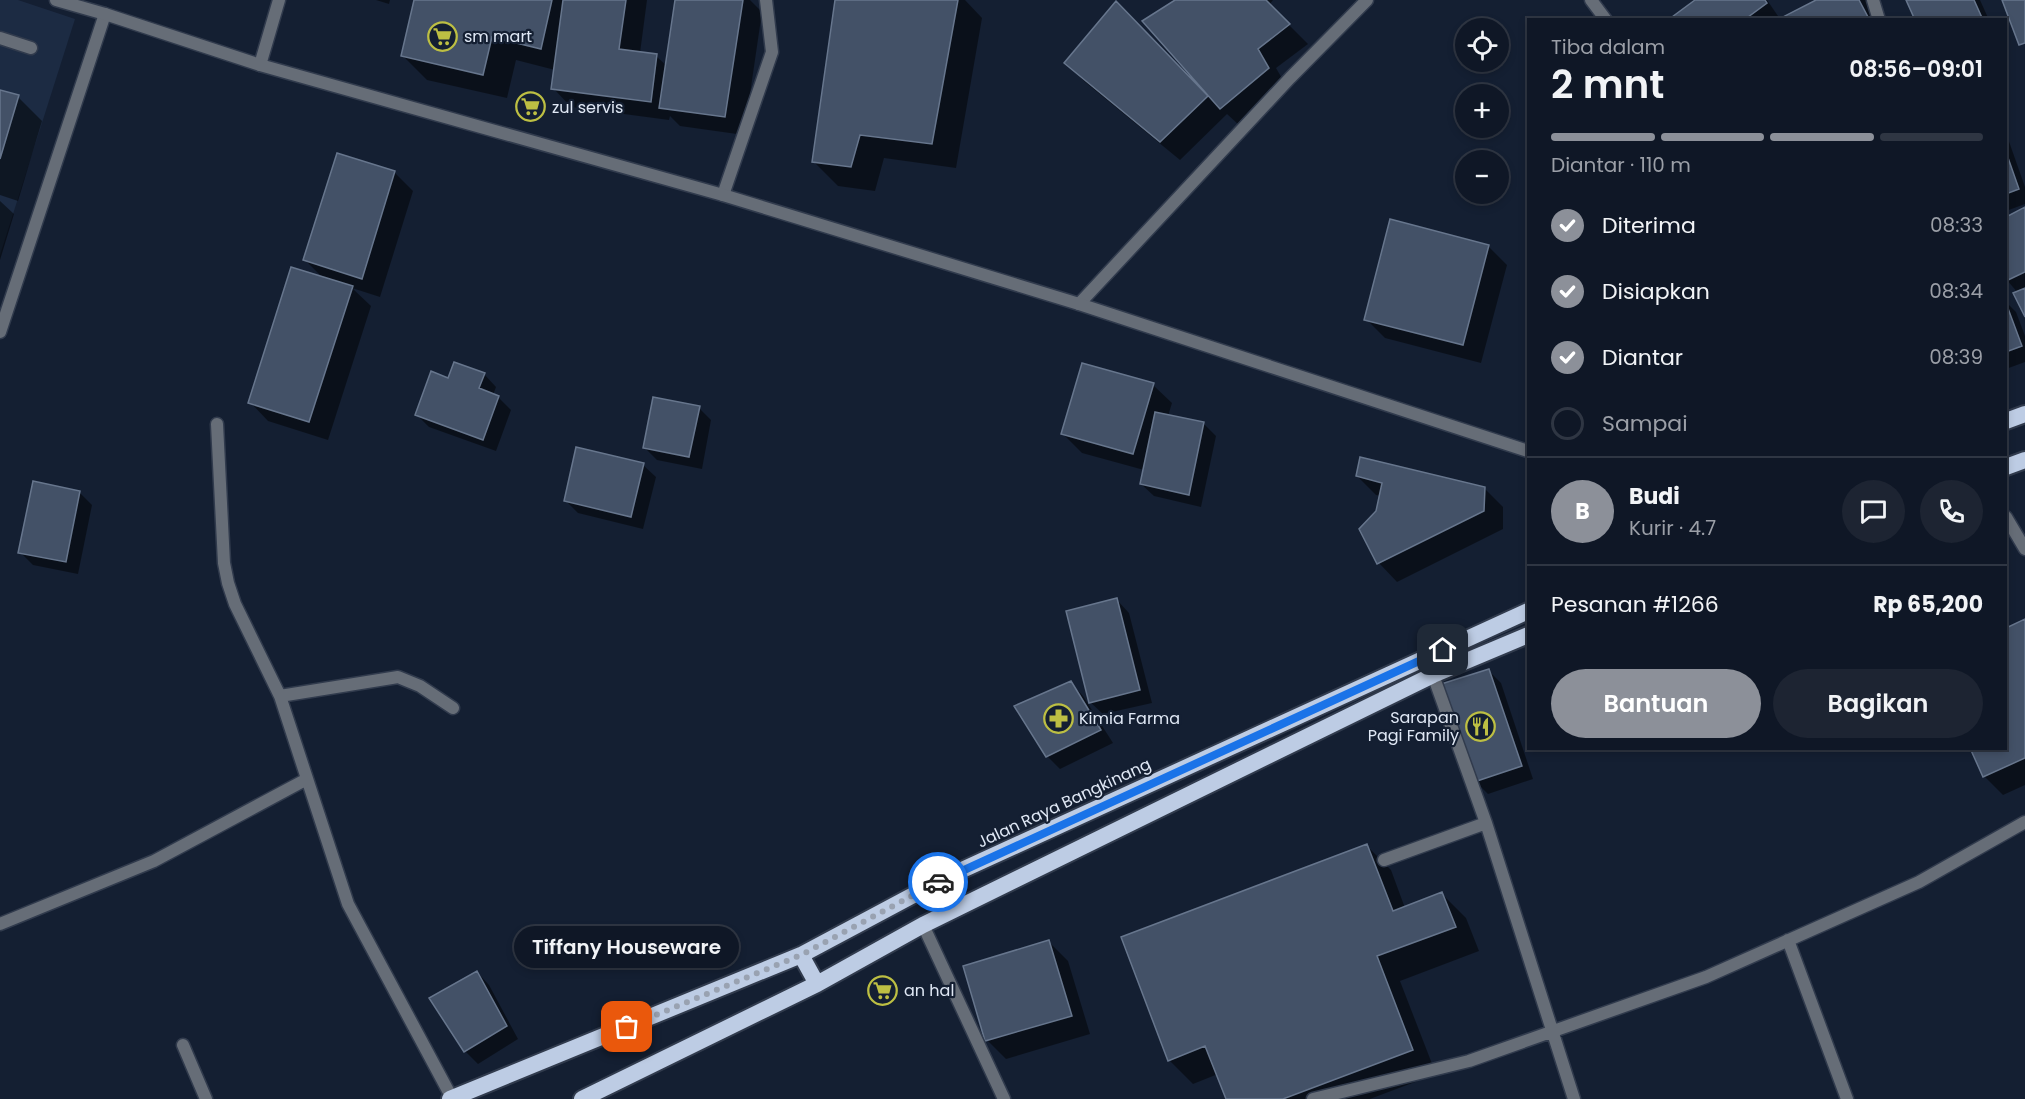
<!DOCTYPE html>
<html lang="id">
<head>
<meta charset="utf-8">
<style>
  :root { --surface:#0f1726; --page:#1d2432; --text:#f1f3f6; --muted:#9b9fa7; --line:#2f3643; --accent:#8c9099 }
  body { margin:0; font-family:Poppins,sans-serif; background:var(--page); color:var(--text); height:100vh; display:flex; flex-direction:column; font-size:22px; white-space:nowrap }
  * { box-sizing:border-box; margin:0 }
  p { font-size:20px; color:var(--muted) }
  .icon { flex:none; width:33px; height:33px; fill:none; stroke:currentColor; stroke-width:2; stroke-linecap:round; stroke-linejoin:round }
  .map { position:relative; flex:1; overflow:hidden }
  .drawer { position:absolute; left:1527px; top:18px; width:480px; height:732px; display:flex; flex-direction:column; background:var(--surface); border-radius:0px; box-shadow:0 3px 9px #0003,0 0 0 2px var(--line) }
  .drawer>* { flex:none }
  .controls { position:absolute; left:1455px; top:18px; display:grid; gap:12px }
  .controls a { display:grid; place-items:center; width:54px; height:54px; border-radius:50%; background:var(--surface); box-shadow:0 3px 9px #0003,0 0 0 2px var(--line); font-size:30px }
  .pin { position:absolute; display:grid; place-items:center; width:51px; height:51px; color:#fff; margin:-26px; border-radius:12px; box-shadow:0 3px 9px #0006 }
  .courier { position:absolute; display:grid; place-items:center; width:60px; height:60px; margin:-30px; border:4px solid #1a73e8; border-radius:50%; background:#fff; color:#222; box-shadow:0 2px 8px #0007 }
  .bubble { position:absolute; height:42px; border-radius:21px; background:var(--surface); box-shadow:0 3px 9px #0003,0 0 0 2px var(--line); font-size:20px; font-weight:600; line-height:42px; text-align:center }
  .summary em { font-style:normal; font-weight:600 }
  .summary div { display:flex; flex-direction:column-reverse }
  .summary { display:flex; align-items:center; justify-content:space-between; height:102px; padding:0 24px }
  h1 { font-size:39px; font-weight:600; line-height:45px }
  .bar { display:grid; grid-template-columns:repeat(4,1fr); gap:9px 6px; align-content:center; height:72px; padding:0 24px }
  .bar i { height:8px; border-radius:4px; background:var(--line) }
  .bar .active { background:var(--accent) }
  .bar p { grid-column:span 4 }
  .line { display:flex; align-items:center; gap:15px; padding:0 24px; border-top:2px solid var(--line) }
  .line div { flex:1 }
  .round { display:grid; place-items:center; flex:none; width:63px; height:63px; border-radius:32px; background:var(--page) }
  ol { padding:0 24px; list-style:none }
  li { display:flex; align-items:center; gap:18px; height:66px }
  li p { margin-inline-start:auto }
  li .icon { padding:6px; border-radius:50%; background:var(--accent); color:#fff; stroke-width:4 }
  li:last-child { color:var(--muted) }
  li i { width:33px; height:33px; border:3px solid var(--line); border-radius:50% }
  .cta { display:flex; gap:12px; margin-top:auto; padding:12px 24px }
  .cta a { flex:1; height:69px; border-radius:36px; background:var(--accent); color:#fff; font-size:24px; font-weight:600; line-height:69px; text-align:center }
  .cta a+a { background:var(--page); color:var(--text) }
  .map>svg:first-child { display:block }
  .built { fill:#1c2b43 }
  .shadow { fill:#0007 }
  .building { fill:#435167; stroke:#67768d; stroke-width:1.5 }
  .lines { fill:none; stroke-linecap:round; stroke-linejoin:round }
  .service-casing { stroke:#313b4d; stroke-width:15 }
  .minor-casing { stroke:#313b4d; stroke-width:15 }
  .tertiary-casing { stroke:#313b4d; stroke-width:15 }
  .trunk-casing { stroke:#313b4d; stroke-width:20 }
  .service { stroke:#666d77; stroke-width:12 }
  .minor { stroke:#666d77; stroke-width:12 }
  .tertiary { stroke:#666d77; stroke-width:12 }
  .trunk { stroke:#bdcce4; stroke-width:16 }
  .done { stroke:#99a2b1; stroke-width:6; stroke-dasharray:0 10.8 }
  .route { stroke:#1a73e8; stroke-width:8 }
  .labels { text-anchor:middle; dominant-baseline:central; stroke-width:4.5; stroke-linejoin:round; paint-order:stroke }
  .poi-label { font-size:16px; fill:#e0e8f5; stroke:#141f32; text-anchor:start }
  .street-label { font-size:16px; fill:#e0e8f5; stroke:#141f32 }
</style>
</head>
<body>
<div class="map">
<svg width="2025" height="1099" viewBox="0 0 2025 1099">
  <rect width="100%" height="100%" fill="#141f32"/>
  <path class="built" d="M0 0H18L75 19 0 255Z"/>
  <path class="shadow" d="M376 0H390L389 4Z
    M416 0H647L640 53 656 56 667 66 677 0H750L762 12 744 135 680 126 670 116 669 120 571 107 553 88 555 70 516 60 507 98 427 80 403 56Z
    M837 0H965L982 18 956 168 884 158 875 191 838 186 814 162Z
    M1178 0H1273L1269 5 1308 44 1276 68 1287 87 1240 126 1227 114 1180 160 1085 82 1066 63 1190 78 1192 76Z
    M1697 0H1767L1778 16 1773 20H1671Z
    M1819 0H1866L1877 20H1780Z
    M1908 0H1980L1989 20H1917Z
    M0 91 18 97 42 121 18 201 0 195Z
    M2006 133 2025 187V204L2006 211Z
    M394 172 413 191 380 297 352 288 371 306 328 440 268 421 250 402 323 278 305 260Z
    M0 201 14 214 0 260Z
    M2025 209V313L2018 293 2006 279V218Z
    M1488 246 1507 265 1481 363 1385 338 1366 319Z
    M2006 302 2016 312 2025 336V362L2006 369Z
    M484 374 496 387 493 395 498 397 511 410 496 451 429 427 416 414 449 380Z
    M1153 385 1172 403 1168 416 1204 424 1216 436 1201 507 1154 496 1141 484 1144 470 1082 453 1063 434Z
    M699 408 711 420 702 469 657 460 644 447Z
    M643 465 656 477 643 529 578 513 565 500Z
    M1357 476 1484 488 1503 507V529L1397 582 1379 563 1361 529 1377 511 1381 496 1376 495Z
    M79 492 92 505 78 574 33 565 20 552Z
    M1117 600 1129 613 1152 703 1103 714 1090 702Z
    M2025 621V785L2003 795 1984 776 2006 748V630Z
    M1488 670 1501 683 1533 779 1488 794 1475 781Z
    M1071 683 1083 696 1113 743 1060 769 1047 756Z
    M1367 846 1391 870 1405 908 1442 894 1466 918 1479 951 1400 981 1436 1074 1370 1099H1227L1218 1074 1193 1084 1169 1060Z
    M1049 942 1068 961 1090 1034 1006 1059 987 1040Z
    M477 972 489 985 518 1039 478 1064 465 1051Z"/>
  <path class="building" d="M414 0H552L541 49 492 37 483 75 401 56Z
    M563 0H626L619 49 657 54 651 102 551 89Z
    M675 0H743L725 117 659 108Z
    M835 0H958L932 144 860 135 851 167 812 162Z
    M1175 0H1266L1290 24 1258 49 1269 68 1220 109 1142 21Z
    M1695 0H1765L1767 3 1744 20H1668Z
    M1816 0H1859L1868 17 1863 20H1777Z
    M1906 0H1974L1983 20H1915Z
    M2002 0H2025V43L2019 45Z
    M1116 1 1208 96 1160 142 1064 63Z
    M0 90 19 95 0 159Z
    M2006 152 2019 189 2006 194Z
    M337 153 395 171 362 279 303 260Z
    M2025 207V272L2006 281V217Z
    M1390 219 1489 245 1463 345 1364 320Z
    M291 267 353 286 309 422 248 403Z
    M2025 288V317L2013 293Z
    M2006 303 2022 346 2006 352Z
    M454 362 485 373 479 388 499 396 483 440 415 415 431 371 448 378Z
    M1082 363 1154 383 1133 454 1061 434Z
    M653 397 700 406 689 457 643 448Z
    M1155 412 1204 422 1189 495 1140 484Z
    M576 447 644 463 631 517 564 501Z
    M1360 457 1485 487 1484 511 1377 564 1359 529 1376 511 1382 483 1356 476Z
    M33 481 80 491 66 562 18 553Z
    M1117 598 1140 690 1089 703 1066 611Z
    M2025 619V758L1983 777 1970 748H2006V628Z
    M1489 669 1522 766 1474 782 1441 684Z
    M1071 681 1101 730 1046 757 1014 706Z
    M1367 844 1393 911 1442 892 1456 927 1377 956 1413 1050 1283 1099H1226L1205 1046 1168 1061 1121 937Z
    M1049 940 1072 1016 985 1041 963 966Z
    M477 971 507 1026 464 1052 429 998Z"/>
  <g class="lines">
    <defs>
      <path id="service" d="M0 38 31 48"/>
      <path id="minor" d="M1591 0 1606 20
        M1873 0 1879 20
        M260 65 279 0
        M723 195 772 52 766 0
        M1079 304 1290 78 1367 0
        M0 332 105 14
        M217 424 224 563 228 583 235 604 280 696 348 904 452 1098
        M2006 517 2025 549
        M1433 675 1486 823 1574 1099
        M280 696 398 677 420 686 453 708
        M1384 860 1486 823
        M0 924 154 861 307 779
        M923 925 1004 1099
        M1788 940 1847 1099
        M183 1045 206 1099
        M1313 1099 1469 1061 1706 977 1919 882 2025 822"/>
      <path id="tertiary" d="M56 0 105 14 260 65 723 195 1079 304 1528 451"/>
      <path id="trunk" d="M2006 421 2025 414
        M2006 467 2025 460
        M801 955 817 984
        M450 1099 801 955 949 876 1528 611
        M582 1099 817 984 923 925 1433 675 1528 635"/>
    </defs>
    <use href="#service" class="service-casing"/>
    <use href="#minor" class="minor-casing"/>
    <use href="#tertiary" class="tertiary-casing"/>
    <use href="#trunk" class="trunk-casing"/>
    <use href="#service" class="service"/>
    <use href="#minor" class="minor"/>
    <use href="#tertiary" class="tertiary"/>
    <use href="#trunk" class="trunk"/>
  </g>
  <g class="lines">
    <path class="done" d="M627 1027 801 955 938 882"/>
    <path class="route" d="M938 882 1443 650"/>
  </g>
  <defs>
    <symbol id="supermarket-ring" viewBox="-11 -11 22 22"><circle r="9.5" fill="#141f32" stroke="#bdbf43" stroke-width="1.5"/><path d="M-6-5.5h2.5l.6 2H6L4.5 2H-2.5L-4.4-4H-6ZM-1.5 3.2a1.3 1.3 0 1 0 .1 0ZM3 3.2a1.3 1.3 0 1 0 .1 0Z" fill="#bdbf43"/></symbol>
    <symbol id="pharmacy-ring" viewBox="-11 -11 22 22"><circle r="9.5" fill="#141f32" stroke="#bdbf43" stroke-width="1.5"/><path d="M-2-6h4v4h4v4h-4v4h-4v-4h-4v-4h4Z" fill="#bdbf43"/></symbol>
    <symbol id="restaurant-ring" viewBox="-11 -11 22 22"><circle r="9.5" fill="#141f32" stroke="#bdbf43" stroke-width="1.5"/><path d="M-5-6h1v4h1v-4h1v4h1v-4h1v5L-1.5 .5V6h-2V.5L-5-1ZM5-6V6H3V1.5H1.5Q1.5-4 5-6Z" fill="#bdbf43"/></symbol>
  </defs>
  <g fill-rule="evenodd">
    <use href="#supermarket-ring" x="426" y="20" width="33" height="33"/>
    <use href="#supermarket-ring" x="514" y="90" width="33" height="33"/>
    <use href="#pharmacy-ring" x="1042" y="702" width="33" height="33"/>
    <use href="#restaurant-ring" x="1464" y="710" width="33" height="33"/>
    <use href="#supermarket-ring" x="866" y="974" width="33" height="33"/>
  </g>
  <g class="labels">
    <g class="poi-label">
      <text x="464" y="36">sm mart</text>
      <text x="552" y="107">zul servis</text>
      <text x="1459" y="717" text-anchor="end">Sarapan<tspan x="1459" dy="18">Pagi Family</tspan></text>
      <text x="1079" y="718">Kimia Farma</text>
      <text x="904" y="990">an hal</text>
    </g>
    <g class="street-label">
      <text transform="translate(1064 803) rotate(-25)">Jalan Raya Bangkinang</text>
    </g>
  </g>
</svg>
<div class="controls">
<a><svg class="icon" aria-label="locate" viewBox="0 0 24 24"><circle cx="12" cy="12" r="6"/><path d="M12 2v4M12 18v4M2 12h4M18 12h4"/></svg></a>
<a>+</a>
<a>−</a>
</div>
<div class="pin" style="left:627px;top:1027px;background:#ea580c"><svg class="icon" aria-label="bag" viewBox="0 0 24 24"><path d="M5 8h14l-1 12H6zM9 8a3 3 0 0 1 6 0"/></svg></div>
<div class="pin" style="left:1443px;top:650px;background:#1f2937"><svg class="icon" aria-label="home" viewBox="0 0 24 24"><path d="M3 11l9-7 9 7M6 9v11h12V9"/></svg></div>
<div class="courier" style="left:938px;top:882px"><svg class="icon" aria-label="car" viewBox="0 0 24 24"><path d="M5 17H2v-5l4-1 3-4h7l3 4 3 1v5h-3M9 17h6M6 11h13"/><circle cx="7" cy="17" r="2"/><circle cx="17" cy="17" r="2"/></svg></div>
<div class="bubble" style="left:514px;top:926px;width:225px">Tiffany Houseware</div>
<section class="drawer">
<div class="summary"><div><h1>2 mnt</h1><p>Tiba dalam</p></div><em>08:56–09:01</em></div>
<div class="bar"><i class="active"></i><i class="active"></i><i class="active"></i><i></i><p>Diantar · 110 m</p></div>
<ol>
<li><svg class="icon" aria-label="check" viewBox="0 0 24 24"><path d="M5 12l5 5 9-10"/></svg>Diterima<p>08:33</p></li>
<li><svg class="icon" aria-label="check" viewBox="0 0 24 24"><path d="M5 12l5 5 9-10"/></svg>Disiapkan<p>08:34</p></li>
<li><svg class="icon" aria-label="check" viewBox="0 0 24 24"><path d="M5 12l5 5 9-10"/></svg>Diantar<p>08:39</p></li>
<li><i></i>Sampai</li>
</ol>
<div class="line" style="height:108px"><b class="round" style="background:var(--accent);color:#fff">B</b><div><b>Budi</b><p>Kurir · 4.7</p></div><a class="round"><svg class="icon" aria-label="chat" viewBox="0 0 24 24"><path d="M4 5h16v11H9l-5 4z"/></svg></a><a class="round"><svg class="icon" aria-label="phone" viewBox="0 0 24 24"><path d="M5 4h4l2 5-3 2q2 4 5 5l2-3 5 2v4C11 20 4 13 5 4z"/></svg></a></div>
<div class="line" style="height:78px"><div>Pesanan #1266</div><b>Rp 65,200</b></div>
<div class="cta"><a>Bantuan</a><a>Bagikan</a></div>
</section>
</div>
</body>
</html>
